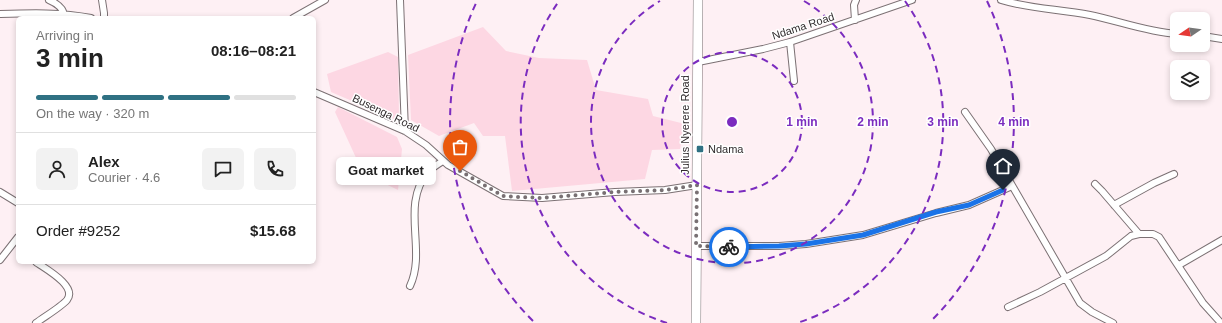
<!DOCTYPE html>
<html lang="en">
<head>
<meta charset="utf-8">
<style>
  :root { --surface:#fff; --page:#f2f2f2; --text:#222; --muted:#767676; --line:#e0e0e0; --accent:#2f7183 }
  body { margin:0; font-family:Arial,sans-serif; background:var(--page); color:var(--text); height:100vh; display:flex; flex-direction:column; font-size:15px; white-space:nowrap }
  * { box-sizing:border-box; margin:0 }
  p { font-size:13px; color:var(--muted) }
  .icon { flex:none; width:22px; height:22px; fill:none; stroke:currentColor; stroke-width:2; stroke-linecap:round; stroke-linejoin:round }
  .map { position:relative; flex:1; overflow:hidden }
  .side { position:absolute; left:16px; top:16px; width:300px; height:248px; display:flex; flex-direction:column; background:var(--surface); border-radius:6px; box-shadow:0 2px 6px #0003 }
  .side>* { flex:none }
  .needle { width:26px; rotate:257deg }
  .tools { position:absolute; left:1170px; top:12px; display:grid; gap:8px }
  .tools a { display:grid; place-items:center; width:40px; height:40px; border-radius:6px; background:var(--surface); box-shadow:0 2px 6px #0003; font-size:20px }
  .pin { position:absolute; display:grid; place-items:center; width:34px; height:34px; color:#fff; margin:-41px -17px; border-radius:50% 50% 50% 0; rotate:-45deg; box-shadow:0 0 4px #0007 }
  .pin .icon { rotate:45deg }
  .courier { position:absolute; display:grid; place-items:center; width:40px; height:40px; margin:-20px; border:3px solid #1a73e8; border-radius:50%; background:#fff; color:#222; box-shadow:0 1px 5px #0007 }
  .bubble { position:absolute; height:28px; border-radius:6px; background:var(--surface); box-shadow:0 2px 6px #0003; font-size:13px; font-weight:700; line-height:28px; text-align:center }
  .headline em { font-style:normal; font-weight:700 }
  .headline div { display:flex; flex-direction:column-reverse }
  .headline { display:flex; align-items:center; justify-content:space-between; height:68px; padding:0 20px }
  h1 { font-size:26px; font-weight:700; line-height:30px }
  .bar { display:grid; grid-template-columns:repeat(4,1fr); gap:6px 4px; align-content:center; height:48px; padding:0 20px }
  .bar i { height:5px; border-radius:3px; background:var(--line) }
  .bar .selected { background:var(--accent) }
  .bar p { grid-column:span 4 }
  .line { display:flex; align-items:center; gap:10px; padding:0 20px; border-top:1px solid var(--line) }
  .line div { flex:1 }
  .round { display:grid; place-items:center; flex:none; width:42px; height:42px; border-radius:6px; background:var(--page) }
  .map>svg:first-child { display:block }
  .green { fill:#fdd7e3 }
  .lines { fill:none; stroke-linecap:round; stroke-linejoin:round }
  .minor-casing { stroke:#7c7174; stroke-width:8 }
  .highway-casing { stroke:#7c7174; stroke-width:10 }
  .minor { stroke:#fff; stroke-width:6 }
  .highway { stroke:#fff; stroke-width:9 }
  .done { stroke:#787073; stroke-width:4; stroke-dasharray:0 7.2 }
  .route { stroke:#1a73e8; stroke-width:5 }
  .ring { fill:none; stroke:#7b2cbf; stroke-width:2; stroke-dasharray:7 5 }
  .poi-dot { fill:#2f7183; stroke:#fff; stroke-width:1.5 }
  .labels { text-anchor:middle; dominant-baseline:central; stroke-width:3; stroke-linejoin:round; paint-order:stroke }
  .street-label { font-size:11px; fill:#302b2d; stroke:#fff }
  .poi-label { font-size:11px; fill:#302b2d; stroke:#fff; text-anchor:start }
  .centre { fill:#7b2cbf; stroke:#fff; stroke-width:2 }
  .ring-label { font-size:12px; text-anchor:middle; font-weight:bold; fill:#7b2cbf; stroke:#fff; stroke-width:3; stroke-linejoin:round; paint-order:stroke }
</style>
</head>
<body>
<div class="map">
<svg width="1222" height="323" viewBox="0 0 1222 323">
  <rect width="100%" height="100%" fill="#fef0f4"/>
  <path class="green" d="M483 27 506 51 539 58 587 60 596 90 648 99 653 116 685 124 680 149 652 150 645 179 512 191 505 136H483L474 123 439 136 411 120 408 55Z
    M388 52 398 57 399 117 394 119 331 92 327 74Z
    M338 107 397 137 402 149 398 190 363 173 335 112Z"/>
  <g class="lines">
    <defs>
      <path id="minor" d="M49 0C56 3 63 7 64 15
        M102 0 104 13V18
        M400 0 405 131
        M1001 0C1030 9 1060 9 1090 15 1119 21 1147 32 1177 34
        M0 14C30 13 62 12 91 18
        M293 18 325 0
        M855 20 854 5 856 0
        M1203 36 1222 39
        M790 42 794 81
        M698 62 763 49 790 42 912 0
        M314 92 405 131 426 145 448 165 503 196 542 198 615 192 665 190 697 185
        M965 112 991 149 1080 303 1092 312 1113 323
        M1095 184 1102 191 1139 234
        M0 192 18 203
        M1114 205 1154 183 1174 174
        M696 246H779L806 244 863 235 936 213 969 205 1012 186
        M0 260 18 237
        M36 262C44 268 78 286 67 300 61 307 44 317 36 323
        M1179 265 1222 240
        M410 286C427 250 400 205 428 172 432 168 438 164 443 161
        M1008 307 1040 292 1106 256 1131 236 1139 234H1153L1159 237 1203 303 1221 323"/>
      <path id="highway" d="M696 323 698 0"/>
    </defs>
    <use href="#minor" class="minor-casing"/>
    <use href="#highway" class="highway-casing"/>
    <use href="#minor" class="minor"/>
    <use href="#highway" class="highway"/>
  </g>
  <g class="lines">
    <path class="done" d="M460 171 503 196 520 197 542 198 615 192 665 190 697 185 696 246 729 247"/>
    <path class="route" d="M729 247 779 246 806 244 863 235 936 212 969 205 1003 190"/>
  </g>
  <g class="ring">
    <circle cx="732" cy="122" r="70"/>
    <path d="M804 1A141 141 0 1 1 660 1"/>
    <path d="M667 323A211 211 0 0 1 559 1M905 1A211 211 0 0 1 797 323"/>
    <path d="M533 321A282 282 0 0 1 477 1M987 1A282 282 0 0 1 931 321"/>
  </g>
  <rect class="poi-dot" x="696" y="145" width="8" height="8" rx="2"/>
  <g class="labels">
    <g class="street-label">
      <text transform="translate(803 26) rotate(-18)">Ndama Road</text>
      <text transform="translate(386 113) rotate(26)">Busenga Road</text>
      <text transform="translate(685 125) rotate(-90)">Julius Nyerere Road</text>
    </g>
    <g class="poi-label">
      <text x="708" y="149">Ndama</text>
    </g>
  </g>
  <circle cx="732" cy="122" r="6" class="centre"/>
  <g class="ring-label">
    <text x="802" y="126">1 min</text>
    <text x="873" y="126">2 min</text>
    <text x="943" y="126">3 min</text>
    <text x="1014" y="126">4 min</text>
  </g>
</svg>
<div class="tools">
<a><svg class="needle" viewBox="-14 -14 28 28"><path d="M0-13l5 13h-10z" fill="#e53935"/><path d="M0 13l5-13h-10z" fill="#767676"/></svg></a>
<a><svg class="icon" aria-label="layers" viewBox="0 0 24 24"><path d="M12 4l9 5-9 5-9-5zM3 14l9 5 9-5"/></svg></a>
</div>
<div class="pin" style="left:460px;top:171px;background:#ea580c"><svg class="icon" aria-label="bag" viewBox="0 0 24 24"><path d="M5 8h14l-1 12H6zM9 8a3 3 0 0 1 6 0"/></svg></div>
<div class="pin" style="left:1003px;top:190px;background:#1f2937"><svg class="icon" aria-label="home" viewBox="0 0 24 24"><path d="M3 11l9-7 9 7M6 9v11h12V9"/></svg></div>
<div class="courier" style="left:729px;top:247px"><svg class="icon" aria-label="bike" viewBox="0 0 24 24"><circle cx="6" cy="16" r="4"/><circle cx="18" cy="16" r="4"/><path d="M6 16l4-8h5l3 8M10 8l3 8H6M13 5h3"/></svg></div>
<div class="bubble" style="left:336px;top:157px;width:100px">Goat market</div>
<section class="side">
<div class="headline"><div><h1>3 min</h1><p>Arriving in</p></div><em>08:16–08:21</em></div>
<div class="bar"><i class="selected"></i><i class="selected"></i><i class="selected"></i><i></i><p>On the way · 320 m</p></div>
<div class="line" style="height:72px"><a class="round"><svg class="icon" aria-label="person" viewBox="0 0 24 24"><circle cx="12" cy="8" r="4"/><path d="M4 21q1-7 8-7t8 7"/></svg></a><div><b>Alex</b><p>Courier · 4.6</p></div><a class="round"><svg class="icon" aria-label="chat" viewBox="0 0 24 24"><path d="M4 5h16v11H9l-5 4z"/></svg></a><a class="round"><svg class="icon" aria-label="phone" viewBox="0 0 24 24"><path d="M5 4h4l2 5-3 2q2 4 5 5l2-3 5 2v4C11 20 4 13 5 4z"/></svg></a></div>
<div class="line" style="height:52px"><div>Order #9252</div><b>$15.68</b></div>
</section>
</div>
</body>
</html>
